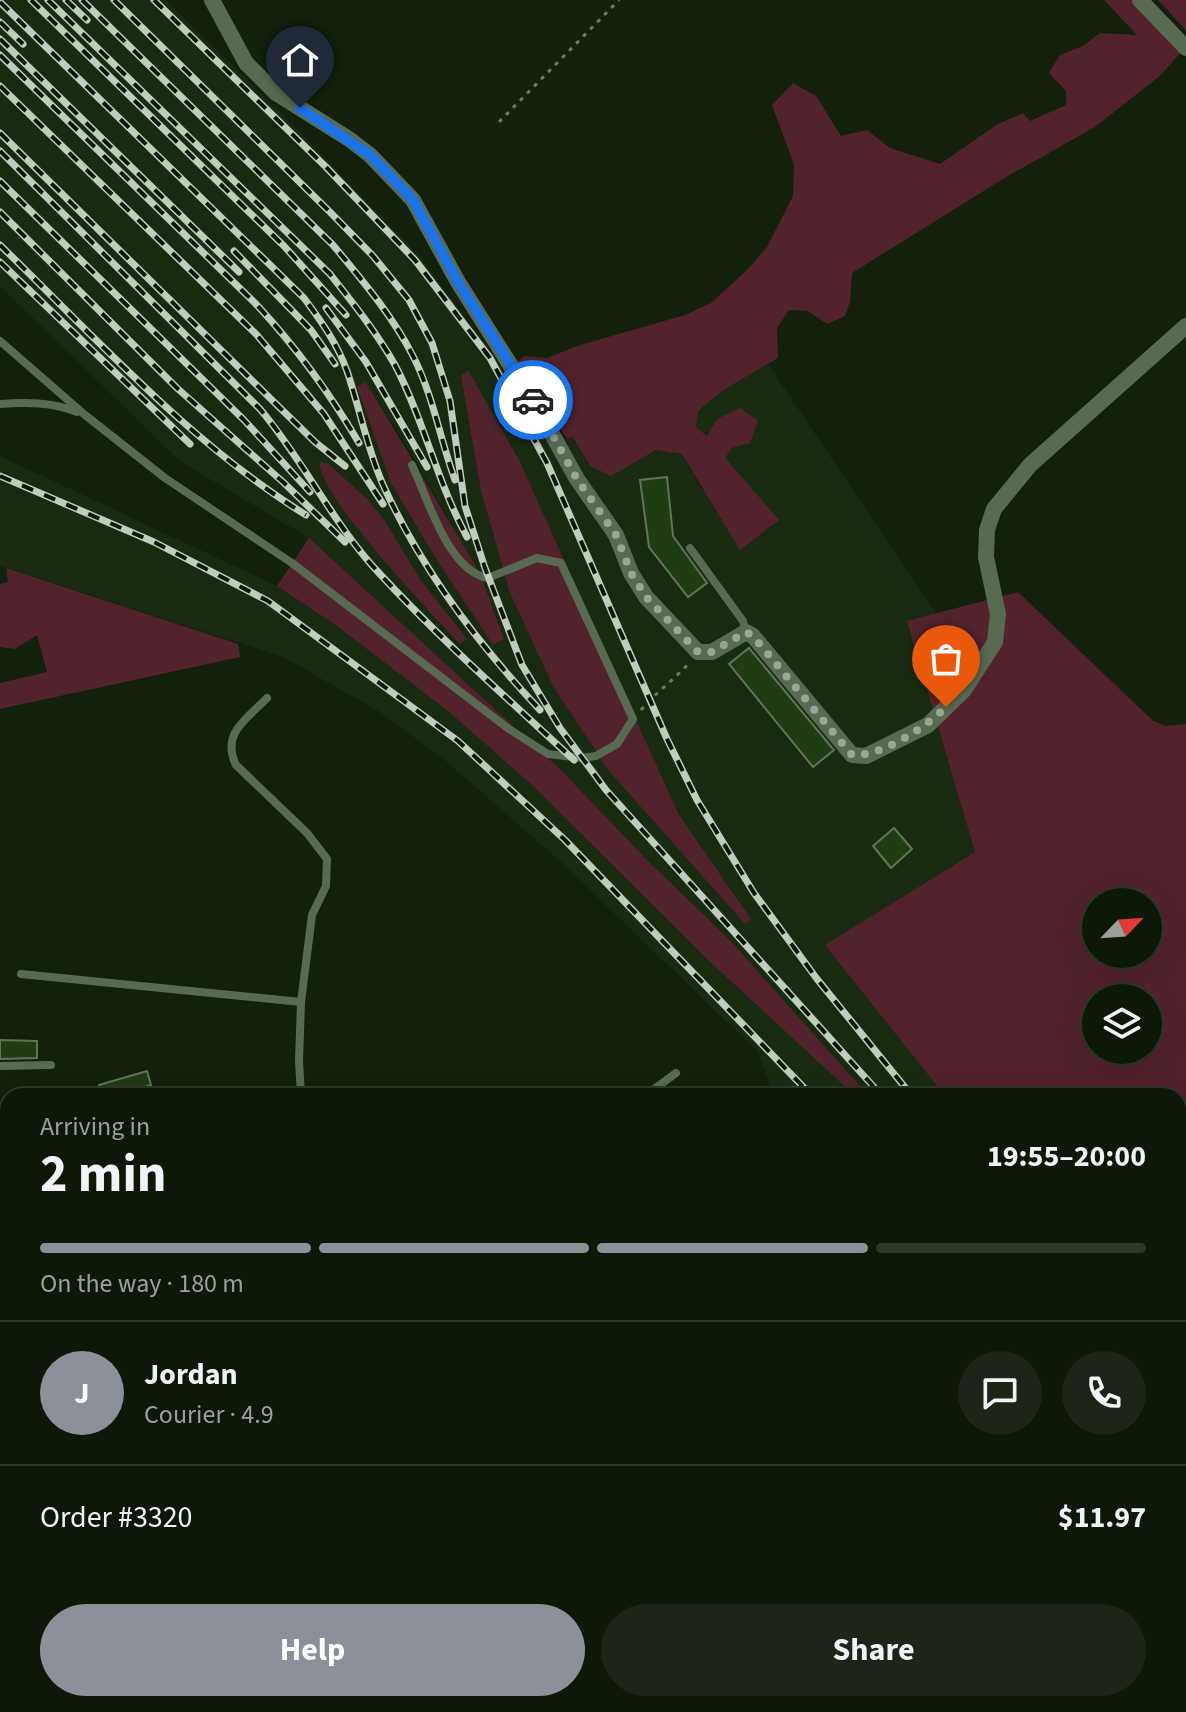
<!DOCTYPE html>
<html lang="en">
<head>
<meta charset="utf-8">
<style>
  :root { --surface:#0e1809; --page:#1c2517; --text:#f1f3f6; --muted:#9ba09c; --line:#2e372a; --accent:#8c9099 }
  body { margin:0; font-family:"Source Sans 3",sans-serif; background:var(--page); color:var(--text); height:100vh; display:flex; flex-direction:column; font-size:30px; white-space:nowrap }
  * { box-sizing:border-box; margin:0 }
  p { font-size:26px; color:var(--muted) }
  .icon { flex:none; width:44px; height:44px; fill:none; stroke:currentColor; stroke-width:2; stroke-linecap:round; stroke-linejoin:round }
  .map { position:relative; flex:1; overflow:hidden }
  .drawer { position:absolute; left:0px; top:1088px; width:1186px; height:624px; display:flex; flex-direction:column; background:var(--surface); border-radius:24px 24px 0 0; box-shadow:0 8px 32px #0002,0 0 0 2px var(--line) }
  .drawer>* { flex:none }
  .needle { width:52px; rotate:65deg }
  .fabs { position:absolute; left:1082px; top:888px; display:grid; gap:16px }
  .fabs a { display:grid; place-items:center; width:80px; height:80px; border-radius:50%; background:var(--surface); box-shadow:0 8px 32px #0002,0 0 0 2px var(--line); font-size:40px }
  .pin { position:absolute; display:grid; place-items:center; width:68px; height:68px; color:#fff; margin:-82px -34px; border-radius:50% 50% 50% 0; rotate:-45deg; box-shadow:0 0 8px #0007 }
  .pin .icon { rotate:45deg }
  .courier { position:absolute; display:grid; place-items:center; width:80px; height:80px; margin:-40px; border:6px solid #1a73e8; border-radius:50%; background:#fff; color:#222; box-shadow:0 2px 10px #0007 }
  .overview em { font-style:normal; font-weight:700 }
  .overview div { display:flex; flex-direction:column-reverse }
  .overview { display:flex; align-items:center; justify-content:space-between; height:136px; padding:0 40px }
  h1 { font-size:52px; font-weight:700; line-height:60px }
  .bar { display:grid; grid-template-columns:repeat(4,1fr); gap:12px 8px; align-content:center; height:96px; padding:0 40px }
  .bar i { height:10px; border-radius:6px; background:var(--line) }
  .bar .selected { background:var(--accent) }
  .bar p { grid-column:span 4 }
  .line { display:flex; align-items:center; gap:20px; padding:0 40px; border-top:2px solid var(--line) }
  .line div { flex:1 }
  .round { display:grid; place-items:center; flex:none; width:84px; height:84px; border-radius:42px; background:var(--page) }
  .button { display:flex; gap:16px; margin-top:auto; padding:16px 40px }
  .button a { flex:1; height:92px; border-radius:48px; background:var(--accent); color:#fff; font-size:32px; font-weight:700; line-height:92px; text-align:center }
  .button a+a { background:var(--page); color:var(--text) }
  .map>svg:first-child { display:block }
  .built { fill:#182b11; fill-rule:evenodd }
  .green { fill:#52232d; fill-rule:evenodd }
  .building { fill:#203c14; stroke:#61735b; stroke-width:2 }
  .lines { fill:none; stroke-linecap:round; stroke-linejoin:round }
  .path { stroke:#6c7968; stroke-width:3; stroke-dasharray:4 6; stroke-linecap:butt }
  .lane { stroke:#596a53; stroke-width:8 }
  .street { stroke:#596a53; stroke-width:16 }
  .secondary { stroke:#596a53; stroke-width:22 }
  .rail-casing { stroke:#c0ccbd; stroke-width:7 }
  .rail { stroke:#091704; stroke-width:4; stroke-dasharray:12; stroke-linecap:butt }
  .done { stroke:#9aa696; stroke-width:8; stroke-dasharray:0 14.4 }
  .route { stroke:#1a73e8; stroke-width:10 }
</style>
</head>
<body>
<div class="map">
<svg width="1186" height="1712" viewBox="0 0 1186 1712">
  <rect width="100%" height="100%" fill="#12200c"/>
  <path class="built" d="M0 0H166L279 111 418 254 505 370 549 443 573 437 590 466 657 450 682 454 702 489 732 448 749 443 707 436 696 427 698 411 722 391 768 364 937 615 908 621 975 852 826 945 945 1096H869L729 939 648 861 560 769 309 538 181 462 0 286ZM461 376 520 462 678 813 751 918 510 593 481 491ZM367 383 413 457 481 576 504 639 494 645 438 562 391 483 357 387ZM385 521 420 579 467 639 460 644 410 591 360 530Z
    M0 456 277 586 334 624 448 711 532 785 709 961 855 1096H773L758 1052 560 861 446 761 380 712 283 657 0 566Z
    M1178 1367 1186 1376V1712H1175L1168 1704H1178Z"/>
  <path class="green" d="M1104 0H1134L1182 51 1161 75 1095 127 1006 177 852 273 850 302 845 316 827 324 808 311 789 310 777 328 778 358 722 391 698 411 696 427 707 436 717 419 740 408 758 421 750 443 732 448 725 458 779 520 740 550 682 454 656 450 611 476 590 466 573 437 567 439 516 362 525 356 547 358 580 345 685 315 711 303 748 269 767 247 793 196 794 165 772 105 793 83 816 96 841 136 867 130 890 148 940 164 998 124 1023 113 1030 121 1066 105V91L1049 73 1060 55 1083 46 1100 33 1137 35Z
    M1158 0H1186V30Z
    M468 370 520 462 678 813 751 919 745 924 609 771 554 688 510 593 481 491 461 376Z
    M366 382 468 553 481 576 504 639 493 645 438 562 391 483 357 387Z
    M320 462 329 464 370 502 385 521 420 579 467 639 460 644C435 618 314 490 320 462Z
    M309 538 560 769 648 861 729 939 869 1096H855L709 961 532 785 448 711 334 624 277 586Z
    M6 568 238 644 240 657 0 709V683L47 672 37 635 15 649 0 647V584L8 582Z
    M1018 592 1152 720 1165 726 1186 724V1230L1178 1228V1096H945L825 945 975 852 907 621ZM1096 902H1148V954H1096ZM1096 998H1148V1050H1096Z
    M1178 1263 1186 1264V1376L1178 1367Z"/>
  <path class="building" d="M667 477 673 536 707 583 688 597 649 547 640 480Z
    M749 648 834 750 813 767 729 664Z
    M894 828 912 849 891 868 873 846Z
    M0 1040 37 1041V1058L0 1059Z
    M147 1071 151 1085 114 1096H102L99 1085Z"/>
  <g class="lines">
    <path class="path" d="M499 122 619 0
      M641 710C655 693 674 680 689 663"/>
    <path class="lane" d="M0 341 85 415 165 478 292 563 509 729 548 754 582 758 596 756 617 744 633 719 561 563 537 558 488 578C448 571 428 499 412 465
      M0 404C26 402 52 402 77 412
      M690 548 743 621 746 632
      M267 698C246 720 221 733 236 765L307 833 327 859 326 886 312 915 301 1002 299 1061 301 1096
      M21 974 301 1002
      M0 1066 51 1065
      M645 1096 676 1073"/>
    <path class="street" d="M212 0 246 63 276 93 349 139 370 155 413 200 458 282 538 409 577 479 616 535 631 573 646 597 698 652H712L746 632 753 636 852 755 866 756 928 725 964 690 995 642 998 614 986 557 987 530 994 509 1030 465 1186 326
      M1140 0 1186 48
      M1178 1530 1186 1539"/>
    <path class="secondary" d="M0 1602 8 1603
      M865 1704 898 1712"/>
    <defs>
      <path id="rail" d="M31 0 284 246 346 315
        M48 0 330 274C353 303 377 333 395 365 424 420 437 482 467 537
        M66 0 87 20
        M82 0 333 245C362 280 392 315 413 356 433 395 440 439 455 480
        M114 0 331 213 373 256 409 300 432 343 450 401 465 506 485 568 522 665 560 728 606 790 882 1096
        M154 0 326 167 415 260 490 358 547 463 667 739 697 800 754 893 817 979 912 1096
        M0 2 304 298C321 321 337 343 347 371 360 409 367 449 384 487 422 570 478 644 540 710
        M0 22 23 44
        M0 39 239 272
        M0 55 255 303C296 347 329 392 359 443
        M0 86 256 334 324 414 383 504
        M0 133 276 404 315 442 345 466
        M0 151 260 409C304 461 333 524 379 573 440 639 508 699 574 760
        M0 181 244 420 310 492
        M0 212 178 389 283 482 345 542
        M0 245C97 339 191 444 306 515
        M234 251 311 330 335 364
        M0 262 190 444
        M326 308 366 362 427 467
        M0 476 154 542 268 601 458 741 565 840 812 1096
        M1178 1389 1186 1398
        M1178 1428 1186 1437
        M1178 1489 1186 1497"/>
    </defs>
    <use href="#rail" class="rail-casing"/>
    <use href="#rail" class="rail"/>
  </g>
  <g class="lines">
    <path class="done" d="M533 400 577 479 616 535 631 573 646 597 698 652H712L746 632 753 636 852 755C881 757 926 727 946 707"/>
    <path class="route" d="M300 108 370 155 413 200 458 282 533 400"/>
  </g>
</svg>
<div class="fabs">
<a><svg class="needle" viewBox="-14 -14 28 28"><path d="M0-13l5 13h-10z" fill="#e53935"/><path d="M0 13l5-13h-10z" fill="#9ba09c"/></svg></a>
<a><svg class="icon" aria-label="layers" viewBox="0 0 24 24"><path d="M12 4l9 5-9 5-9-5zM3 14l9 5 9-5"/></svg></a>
</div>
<div class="pin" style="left:946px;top:707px;background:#ea580c"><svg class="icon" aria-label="bag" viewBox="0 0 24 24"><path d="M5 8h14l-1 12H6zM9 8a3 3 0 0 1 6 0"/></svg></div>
<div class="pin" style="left:300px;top:108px;background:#1f2937"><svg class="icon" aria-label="home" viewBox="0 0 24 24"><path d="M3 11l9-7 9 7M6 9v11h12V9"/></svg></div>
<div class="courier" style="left:533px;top:400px"><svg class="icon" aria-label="car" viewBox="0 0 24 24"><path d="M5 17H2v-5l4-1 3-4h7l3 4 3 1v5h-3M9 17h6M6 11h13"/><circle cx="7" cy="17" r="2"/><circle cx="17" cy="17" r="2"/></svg></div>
<section class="drawer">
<div class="overview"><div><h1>2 min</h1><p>Arriving in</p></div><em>19:55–20:00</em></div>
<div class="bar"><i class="selected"></i><i class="selected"></i><i class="selected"></i><i></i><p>On the way · 180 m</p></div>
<div class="line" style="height:144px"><b class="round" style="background:var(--accent);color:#fff">J</b><div><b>Jordan</b><p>Courier · 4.9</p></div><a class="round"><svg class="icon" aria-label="chat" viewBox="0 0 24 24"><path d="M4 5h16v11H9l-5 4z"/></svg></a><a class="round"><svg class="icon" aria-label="phone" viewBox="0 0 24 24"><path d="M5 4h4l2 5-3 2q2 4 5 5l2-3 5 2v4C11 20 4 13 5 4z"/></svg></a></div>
<div class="line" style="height:104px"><div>Order #3320</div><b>$11.97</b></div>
<div class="button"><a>Help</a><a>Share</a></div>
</section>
</div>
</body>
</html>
